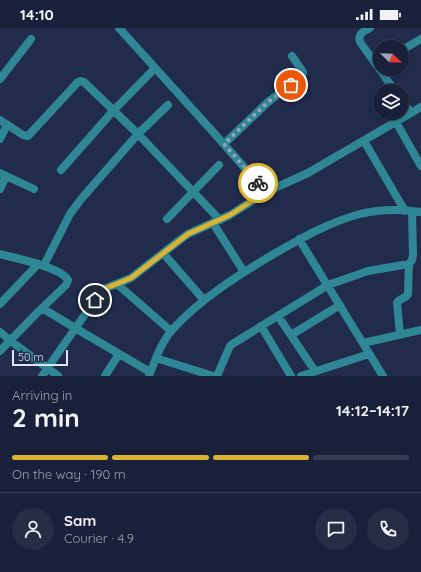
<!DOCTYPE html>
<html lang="en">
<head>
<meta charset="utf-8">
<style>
  :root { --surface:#192039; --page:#262d44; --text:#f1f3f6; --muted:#9fa3ae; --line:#373e53; --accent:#dab333 }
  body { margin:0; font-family:Quicksand,sans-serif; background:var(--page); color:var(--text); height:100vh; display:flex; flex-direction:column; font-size:15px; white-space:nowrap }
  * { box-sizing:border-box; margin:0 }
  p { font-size:13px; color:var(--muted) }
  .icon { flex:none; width:22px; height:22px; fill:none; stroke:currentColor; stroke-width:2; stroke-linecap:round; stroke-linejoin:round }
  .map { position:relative; height:348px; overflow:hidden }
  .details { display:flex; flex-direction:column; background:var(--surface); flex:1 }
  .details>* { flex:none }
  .needle { width:26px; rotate:113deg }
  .fabs { position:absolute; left:373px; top:12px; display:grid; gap:8px }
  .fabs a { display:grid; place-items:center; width:36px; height:36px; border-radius:50%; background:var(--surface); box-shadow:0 2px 6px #0003,0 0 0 1px var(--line); font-size:20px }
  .scale { position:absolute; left:12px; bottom:10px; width:56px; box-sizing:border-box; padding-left:4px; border:2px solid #dde4fa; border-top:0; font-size:11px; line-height:14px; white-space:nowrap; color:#dde4fa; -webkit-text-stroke:3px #212b4c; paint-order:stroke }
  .pin { position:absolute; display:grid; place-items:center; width:34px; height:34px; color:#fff; margin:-17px; border:2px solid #fff; border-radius:50%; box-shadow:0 1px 4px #0007 }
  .courier { position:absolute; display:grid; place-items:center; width:40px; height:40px; margin:-20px; border:3px solid #dab333; border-radius:50%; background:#fff; color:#222; box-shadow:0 1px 5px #0007 }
  .summary em { font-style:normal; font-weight:800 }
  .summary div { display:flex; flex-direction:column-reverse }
  .summary { display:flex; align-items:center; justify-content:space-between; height:68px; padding:0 12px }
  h1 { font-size:26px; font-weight:800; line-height:30px }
  .bar { display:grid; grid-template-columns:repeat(4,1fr); gap:6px 4px; align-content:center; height:48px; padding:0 12px }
  .bar i { height:5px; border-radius:3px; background:var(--line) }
  .bar .on { background:var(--accent) }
  .bar p { grid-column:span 4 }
  .line { display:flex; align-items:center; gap:10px; padding:0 12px; border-top:1px solid var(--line) }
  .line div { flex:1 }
  .round { display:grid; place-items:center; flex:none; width:42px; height:42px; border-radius:21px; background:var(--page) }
  .status { display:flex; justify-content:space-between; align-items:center; height:28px; padding:0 20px; background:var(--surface); direction:ltr }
  .status svg { height:11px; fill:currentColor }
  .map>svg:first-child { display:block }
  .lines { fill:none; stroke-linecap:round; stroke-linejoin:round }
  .minor { stroke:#2f8796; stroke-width:8 }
  .done { stroke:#9ba3bd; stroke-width:4; stroke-dasharray:0 7.2 }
  .route { stroke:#dab333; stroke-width:5 }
</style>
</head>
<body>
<div class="status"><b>14:10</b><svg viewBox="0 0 49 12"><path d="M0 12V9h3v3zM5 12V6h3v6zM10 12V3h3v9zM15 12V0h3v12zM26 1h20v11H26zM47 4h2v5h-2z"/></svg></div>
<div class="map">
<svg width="421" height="348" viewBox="0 0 421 348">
  <rect width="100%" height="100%" fill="#212b4c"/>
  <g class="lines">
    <path class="minor" d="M119 0 214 105 266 164
      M370 0C364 3 357 6 360 14L395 63
      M402 22 421 11
      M0 51 31 11
      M402 72 411 85
      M0 92 23 107 28 108 78 54 80 53 84 54 138 106 220 192
      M396 94 421 138
      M0 111 7 97
      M364 113 405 183
      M224 116 268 74 302 48 303 44 292 28
      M61 142 113 83 155 40
      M0 145 34 161
      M0 161 6 148
      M167 191 219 137
      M213 195 244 244
      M299 211 383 348
      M163 225 204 272
      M0 226C14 230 62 239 68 252L66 257 35 287 0 323
      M44 237 70 186 82 170 138 106 168 77
      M117 256 171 303
      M0 276 38 236
      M42 280 75 300 150 344
      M278 288 315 343
      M261 298 291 348
      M0 304C18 320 39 333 58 348
      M400 306 397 275C399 270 406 271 408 266L409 236
      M291 307 340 277
      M363 315 421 302
      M156 330 213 348
      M42 348 100 265 104 261 131 250 181 211 188 206 230 187 266 164 308 145 421 79
      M105 348 119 326
      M149 348C155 332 161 315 172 302 200 271 237 248 272 227 300 211 329 194 360 186 380 181 401 181 421 184
      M217 348 230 318 234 315 328 257 368 243 409 236 412 232 413 227 412 183
      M301 348 369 326"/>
  </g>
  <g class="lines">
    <path class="done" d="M258 155 224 116 268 74 291 57"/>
    <path class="route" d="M95 272 100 265 104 261 131 250 188 206 230 187 266 164 258 155"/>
  </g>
</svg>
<div class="fabs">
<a><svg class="needle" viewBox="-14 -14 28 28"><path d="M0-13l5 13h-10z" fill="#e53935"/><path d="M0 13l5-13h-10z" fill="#9fa3ae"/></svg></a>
<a><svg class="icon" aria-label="layers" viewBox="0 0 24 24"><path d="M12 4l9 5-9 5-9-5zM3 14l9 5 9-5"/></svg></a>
</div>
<div class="scale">50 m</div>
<div class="pin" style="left:291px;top:57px;background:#ea580c"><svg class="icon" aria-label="bag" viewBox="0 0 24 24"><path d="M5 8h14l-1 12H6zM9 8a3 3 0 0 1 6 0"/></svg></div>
<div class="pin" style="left:95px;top:272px;background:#1f2937"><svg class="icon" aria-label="home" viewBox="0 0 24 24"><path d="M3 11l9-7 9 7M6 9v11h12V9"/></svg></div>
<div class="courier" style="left:258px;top:155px"><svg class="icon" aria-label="bike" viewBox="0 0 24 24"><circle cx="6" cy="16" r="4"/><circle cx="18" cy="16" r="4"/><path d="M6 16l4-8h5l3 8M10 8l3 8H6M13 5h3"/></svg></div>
</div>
<section class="details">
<div class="summary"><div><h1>2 min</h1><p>Arriving in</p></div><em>14:12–14:17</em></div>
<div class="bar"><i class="on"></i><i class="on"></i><i class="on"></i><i></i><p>On the way · 190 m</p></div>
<div class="line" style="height:72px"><a class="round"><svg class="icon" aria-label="person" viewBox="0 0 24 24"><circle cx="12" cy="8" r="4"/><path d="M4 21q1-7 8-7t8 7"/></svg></a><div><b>Sam</b><p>Courier · 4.9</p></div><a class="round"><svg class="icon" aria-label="chat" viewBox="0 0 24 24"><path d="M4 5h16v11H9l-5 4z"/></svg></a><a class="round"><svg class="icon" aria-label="phone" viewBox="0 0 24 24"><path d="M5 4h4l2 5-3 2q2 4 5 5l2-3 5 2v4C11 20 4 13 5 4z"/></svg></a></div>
</section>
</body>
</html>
